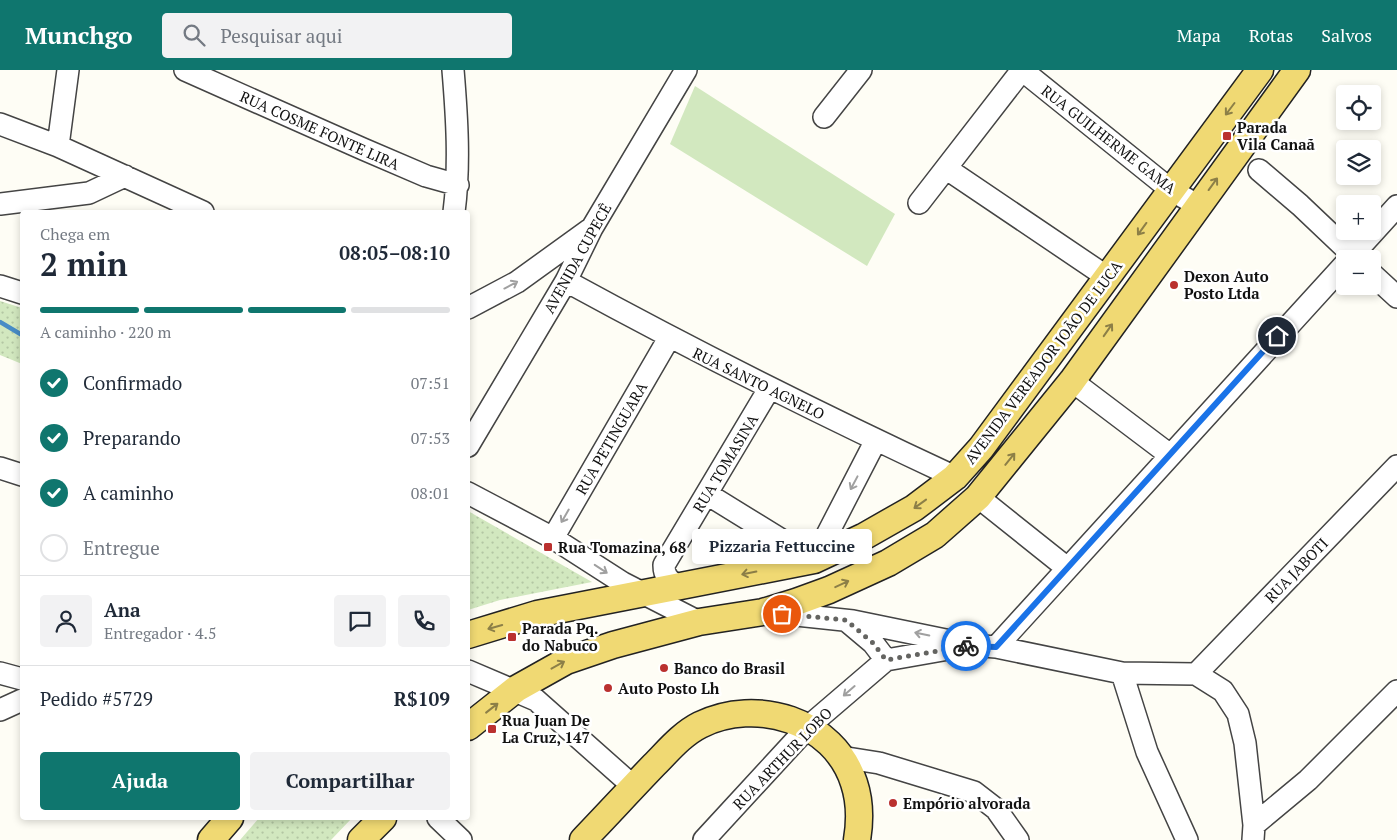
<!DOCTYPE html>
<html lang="pt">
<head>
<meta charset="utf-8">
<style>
  :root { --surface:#fff; --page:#f2f2f3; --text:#1f2937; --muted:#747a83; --line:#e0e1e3; --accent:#0f766e }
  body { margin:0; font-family:"PT Serif",serif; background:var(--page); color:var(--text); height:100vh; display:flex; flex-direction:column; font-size:19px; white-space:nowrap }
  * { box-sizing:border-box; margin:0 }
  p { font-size:16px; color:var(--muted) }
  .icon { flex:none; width:28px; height:28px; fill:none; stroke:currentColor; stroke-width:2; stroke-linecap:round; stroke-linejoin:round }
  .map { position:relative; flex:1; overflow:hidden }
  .sheet { position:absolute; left:20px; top:140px; width:450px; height:610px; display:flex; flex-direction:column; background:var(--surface); border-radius:5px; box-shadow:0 2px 8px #0003 }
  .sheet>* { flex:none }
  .buttons { position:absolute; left:1336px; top:15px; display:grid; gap:10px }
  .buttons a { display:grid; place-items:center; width:45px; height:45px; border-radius:5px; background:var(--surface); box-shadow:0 2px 8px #0003; font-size:25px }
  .pin { position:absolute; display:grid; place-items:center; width:42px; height:42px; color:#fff; margin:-21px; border:2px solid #fff; border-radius:50%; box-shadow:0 1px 5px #0007 }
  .courier { position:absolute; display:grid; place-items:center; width:50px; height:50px; margin:-25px; border:4px solid #1a73e8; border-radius:50%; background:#fff; color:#222; box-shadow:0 1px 6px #0007 }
  .bubble { position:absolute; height:35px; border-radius:5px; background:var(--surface); box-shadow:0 2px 8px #0003; font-size:16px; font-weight:800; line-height:35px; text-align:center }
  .overview em { font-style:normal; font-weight:800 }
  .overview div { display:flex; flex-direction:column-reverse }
  .overview { display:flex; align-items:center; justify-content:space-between; height:85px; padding:0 20px }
  h1 { font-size:32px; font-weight:800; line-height:38px }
  .bar { display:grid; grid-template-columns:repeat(4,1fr); gap:8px 5px; align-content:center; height:60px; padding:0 20px }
  .bar i { height:6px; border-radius:4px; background:var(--line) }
  .bar .current { background:var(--accent) }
  .bar p { grid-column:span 4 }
  .line { display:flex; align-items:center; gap:12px; padding:0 20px; border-top:1px solid var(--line) }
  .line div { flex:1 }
  .round { display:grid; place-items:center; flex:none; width:52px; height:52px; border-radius:5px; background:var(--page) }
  ol { padding:0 20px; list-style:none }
  li { display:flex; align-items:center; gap:15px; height:55px }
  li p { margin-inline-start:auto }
  li .icon { padding:5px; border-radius:50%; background:var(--accent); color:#fff; stroke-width:4 }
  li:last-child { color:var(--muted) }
  li i { width:28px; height:28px; border:2px solid var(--line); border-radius:50% }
  .button { display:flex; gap:10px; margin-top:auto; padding:10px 20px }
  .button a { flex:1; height:58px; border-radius:5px; background:var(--accent); color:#fff; font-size:20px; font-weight:800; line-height:58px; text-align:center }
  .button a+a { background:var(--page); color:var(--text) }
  header { display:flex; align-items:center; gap:30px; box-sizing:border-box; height:70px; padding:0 25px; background:var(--accent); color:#fff }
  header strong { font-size:24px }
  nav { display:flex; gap:28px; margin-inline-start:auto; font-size:18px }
  .search { width:350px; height:45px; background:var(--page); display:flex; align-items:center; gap:12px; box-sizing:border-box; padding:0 18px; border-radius:5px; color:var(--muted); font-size:19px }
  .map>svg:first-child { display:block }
  .grass { fill:#d2e8bf }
  .park { fill:url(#park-dots) }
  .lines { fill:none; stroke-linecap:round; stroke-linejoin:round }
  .stream { stroke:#478cc6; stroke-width:4.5 }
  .minor-casing { stroke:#444; stroke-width:24 }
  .major-casing { stroke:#222; stroke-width:29 }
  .minor { stroke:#fff; stroke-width:21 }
  .major { stroke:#f0d973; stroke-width:26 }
  .oneway { stroke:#8c7f47 }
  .oneway2 { stroke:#a0a0a0 }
  .done { stroke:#646461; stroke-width:5; stroke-dasharray:0 9 }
  .route { stroke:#1a73e8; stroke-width:6 }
  .poi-dot { fill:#ba312f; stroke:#fff; stroke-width:2 }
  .labels { text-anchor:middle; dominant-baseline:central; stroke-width:5; stroke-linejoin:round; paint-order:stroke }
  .poi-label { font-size:15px; font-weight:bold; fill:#111; stroke:#fff; text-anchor:start }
  .street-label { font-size:15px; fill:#111; stroke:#fff }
</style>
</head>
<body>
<header>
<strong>Munchgo</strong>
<div class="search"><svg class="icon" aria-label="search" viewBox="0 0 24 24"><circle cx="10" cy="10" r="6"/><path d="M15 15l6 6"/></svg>Pesquisar aqui</div>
<nav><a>Mapa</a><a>Rotas</a><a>Salvos</a></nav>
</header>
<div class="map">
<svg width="1397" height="770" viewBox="0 0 1397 770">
  <defs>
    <pattern id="park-dots" width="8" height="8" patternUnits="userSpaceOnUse" patternTransform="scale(1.25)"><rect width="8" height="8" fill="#d2e8bf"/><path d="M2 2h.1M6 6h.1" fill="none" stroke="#b3c6a3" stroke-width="1.8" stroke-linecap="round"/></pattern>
  </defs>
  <rect width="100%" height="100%" fill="#fefdf5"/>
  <path class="grass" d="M695 16 895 144 867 196 670 74Z"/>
  <path class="park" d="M0 231 22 238V294L0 285Z
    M468 441 592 512 500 530 468 540Z
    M259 748H352L331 770H240Z"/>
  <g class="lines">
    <path class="stream" d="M0 252 22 265"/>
    <defs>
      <path id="minor" d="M185 0 363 79 426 106 458 115
        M453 0C457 48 460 95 454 142
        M1022 0 1171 120 1197 135
        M824 47 861 0
        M0 54 58 76 203 142
        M58 76 68 0
        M947 99 1107 207
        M1259 100 1300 135 1357 189
        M919 133 1022 0
        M0 134 89 123 125 106
        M1349 189 1397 136
        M1372 204 1397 227
        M566 211C694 281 824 346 955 407
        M0 216 22 223
        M468 238 517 212 589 160
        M1072 311 1170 385
        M468 376 566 211 592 158 686 0
        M0 398 22 405
        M468 423 553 468 623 513 699 552
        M707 424 814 490 876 370
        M978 427 1067 498
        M553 468 669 268
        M678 516C669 510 664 507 664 495L769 319
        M768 542 853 551 970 575 996 577 1122 603 1196 604 1223 621 1238 644 1245 673 1254 755 1253 770
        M848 552 873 573 886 590
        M996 577 1345 194
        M468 601 536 630 634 717
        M0 603 22 609
        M1122 603 1147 682 1187 770
        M1196 604 1397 396
        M0 640 22 630
        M841 687 879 693 974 722 996 739 1018 770
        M438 748 461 770
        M1254 755 1308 710 1397 621
        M704 770 809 656 886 590 960 577"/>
      <path id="major" d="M468 565 537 544 814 490 863 467 914 438 955 407 981 378 1260 0
        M468 657 516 619 566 591 613 575 699 552 763 542 796 532 829 520 888 493 935 465 978 427 1072 311 1297 0
        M211 770 230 748
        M361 770 383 748
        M583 770C607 745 630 720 654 695 668 681 682 664 700 655 756 627 834 650 854 713 860 731 860 752 857 770"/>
    </defs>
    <use href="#minor" class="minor-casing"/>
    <use href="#major" class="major-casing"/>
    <use href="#minor" class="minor"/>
    <use href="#major" class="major"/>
  </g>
  <defs><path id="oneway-shaft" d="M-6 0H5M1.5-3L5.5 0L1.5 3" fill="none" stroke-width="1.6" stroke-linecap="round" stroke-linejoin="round" transform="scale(1.25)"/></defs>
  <g class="oneway">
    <use href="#oneway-shaft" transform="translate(1230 39) rotate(127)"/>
    <use href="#oneway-shaft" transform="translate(1213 114) rotate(-54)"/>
    <use href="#oneway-shaft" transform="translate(1142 159) rotate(126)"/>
    <use href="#oneway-shaft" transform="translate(1108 260) rotate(-55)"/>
    <use href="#oneway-shaft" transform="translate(1010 389) rotate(-51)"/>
    <use href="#oneway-shaft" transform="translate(920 434) rotate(144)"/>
    <use href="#oneway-shaft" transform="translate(749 503) rotate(169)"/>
    <use href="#oneway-shaft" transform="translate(842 514) rotate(-25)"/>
    <use href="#oneway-shaft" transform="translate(495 557) rotate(164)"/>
    <use href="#oneway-shaft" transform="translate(558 595) rotate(-29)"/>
    <use href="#oneway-shaft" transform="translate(492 638) rotate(-38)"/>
  </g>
  <g class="oneway2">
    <use href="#oneway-shaft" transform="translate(511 215) rotate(-28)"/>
    <use href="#oneway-shaft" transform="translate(854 413) rotate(118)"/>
    <use href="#oneway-shaft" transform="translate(565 446) rotate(120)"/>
    <use href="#oneway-shaft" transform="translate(601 499) rotate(33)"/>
    <use href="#oneway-shaft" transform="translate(922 564) rotate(-168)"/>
    <use href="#oneway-shaft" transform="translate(849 621) rotate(139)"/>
  </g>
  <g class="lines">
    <path class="done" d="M782 544 846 550 873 573 886 590 966 576"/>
    <path class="route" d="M966 576 996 577 1277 266"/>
  </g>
  <g class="poi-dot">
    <rect x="1222" y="61" width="10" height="10" rx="2.5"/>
    <circle cx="1174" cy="215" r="5"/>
    <rect x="543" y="472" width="10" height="10" rx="2.5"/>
    <rect x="507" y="562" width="10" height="10" rx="2.5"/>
    <circle cx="664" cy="598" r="5"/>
    <circle cx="608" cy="618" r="5"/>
    <rect x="487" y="654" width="10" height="10" rx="2.5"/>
    <circle cx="893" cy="733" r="5"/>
  </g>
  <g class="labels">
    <g class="poi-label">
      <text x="1237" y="57">Parada<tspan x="1237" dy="17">Vila Canaã</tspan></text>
      <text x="1184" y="206">Dexon Auto<tspan x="1184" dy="17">Posto Ltda</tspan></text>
      <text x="558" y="477">Rua Tomazina, 68</text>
      <text x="522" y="558">Parada Pq.<tspan x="522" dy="17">do Nabuco</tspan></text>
      <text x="674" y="598">Banco do Brasil</text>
      <text x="618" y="618">Auto Posto Lh</text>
      <text x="502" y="650">Rua Juan De<tspan x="502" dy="17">La Cruz, 147</tspan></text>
      <text x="903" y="733">Empório alvorada</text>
    </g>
    <g class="street-label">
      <text transform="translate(320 60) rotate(24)">RUA COSME FONTE LIRA</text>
      <text transform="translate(1109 69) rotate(38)">RUA GUILHERME GAMA</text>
      <text transform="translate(577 188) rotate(-61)">AVENIDA CUPECÊ</text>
      <text transform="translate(1043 292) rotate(-53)">AVENIDA VEREADOR JOÃO DE LUCA</text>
      <text transform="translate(759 313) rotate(26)">RUA SANTO AGNELO</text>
      <text transform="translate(611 368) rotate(-60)">RUA PETINGUARA</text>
      <text transform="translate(725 393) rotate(-59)">RUA TOMASINA</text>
      <text transform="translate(1296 500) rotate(-46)">RUA JABOTI</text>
      <text transform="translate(782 688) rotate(-46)">RUA ARTHUR LOBO</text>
    </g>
  </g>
</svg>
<div class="buttons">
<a><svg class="icon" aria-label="locate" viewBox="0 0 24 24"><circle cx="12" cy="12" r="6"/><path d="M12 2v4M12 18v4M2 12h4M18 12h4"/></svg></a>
<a><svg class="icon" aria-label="layers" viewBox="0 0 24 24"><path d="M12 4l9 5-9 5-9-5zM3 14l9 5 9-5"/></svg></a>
<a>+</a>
<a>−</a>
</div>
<div class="pin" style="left:782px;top:544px;background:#ea580c"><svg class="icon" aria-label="bag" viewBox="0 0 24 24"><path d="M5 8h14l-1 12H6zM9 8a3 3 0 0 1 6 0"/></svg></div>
<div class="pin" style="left:1277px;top:266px;background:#1f2937"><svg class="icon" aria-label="home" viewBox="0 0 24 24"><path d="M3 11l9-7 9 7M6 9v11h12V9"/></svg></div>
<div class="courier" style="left:966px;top:576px"><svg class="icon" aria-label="bike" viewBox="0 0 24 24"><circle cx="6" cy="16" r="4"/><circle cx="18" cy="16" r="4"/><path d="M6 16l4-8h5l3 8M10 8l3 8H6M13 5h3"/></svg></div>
<div class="bubble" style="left:692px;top:459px;width:180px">Pizzaria Fettuccine</div>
<section class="sheet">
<div class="overview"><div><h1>2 min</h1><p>Chega em</p></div><em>08:05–08:10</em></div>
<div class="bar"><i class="current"></i><i class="current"></i><i class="current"></i><i></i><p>A caminho · 220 m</p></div>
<ol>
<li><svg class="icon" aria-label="check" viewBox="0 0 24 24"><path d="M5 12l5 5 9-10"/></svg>Confirmado<p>07:51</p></li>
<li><svg class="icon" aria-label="check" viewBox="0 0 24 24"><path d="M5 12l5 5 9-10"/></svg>Preparando<p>07:53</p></li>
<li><svg class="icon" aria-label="check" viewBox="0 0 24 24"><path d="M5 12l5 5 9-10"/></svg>A caminho<p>08:01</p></li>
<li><i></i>Entregue</li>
</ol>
<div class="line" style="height:90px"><a class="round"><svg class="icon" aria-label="person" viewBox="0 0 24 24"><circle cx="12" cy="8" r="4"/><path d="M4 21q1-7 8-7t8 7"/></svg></a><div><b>Ana</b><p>Entregador · 4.5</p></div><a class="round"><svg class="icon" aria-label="chat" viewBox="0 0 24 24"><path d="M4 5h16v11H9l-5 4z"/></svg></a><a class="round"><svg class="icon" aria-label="phone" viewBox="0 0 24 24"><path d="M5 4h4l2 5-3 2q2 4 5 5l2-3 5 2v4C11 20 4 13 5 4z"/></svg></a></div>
<div class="line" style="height:65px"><div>Pedido #5729</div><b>R$109</b></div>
<div class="button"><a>Ajuda</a><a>Compartilhar</a></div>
</section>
</div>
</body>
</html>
